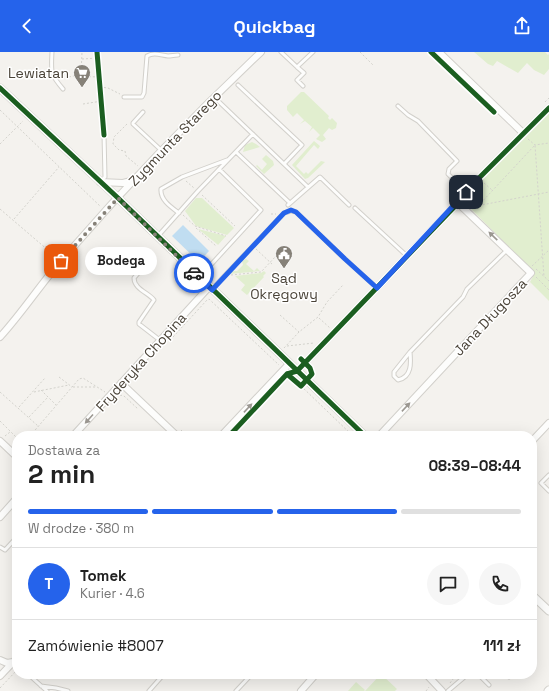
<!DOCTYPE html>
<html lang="pl">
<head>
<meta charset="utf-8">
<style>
  :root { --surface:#fff; --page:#f6f6f6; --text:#222; --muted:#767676; --line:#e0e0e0; --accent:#2563eb }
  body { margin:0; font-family:"Space Grotesk",sans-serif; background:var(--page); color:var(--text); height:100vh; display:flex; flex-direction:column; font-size:15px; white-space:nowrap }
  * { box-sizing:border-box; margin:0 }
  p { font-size:13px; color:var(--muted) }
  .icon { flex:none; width:22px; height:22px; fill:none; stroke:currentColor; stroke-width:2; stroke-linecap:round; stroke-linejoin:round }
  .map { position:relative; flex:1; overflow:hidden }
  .panel { position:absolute; left:12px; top:379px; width:525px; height:248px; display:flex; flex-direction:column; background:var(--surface); border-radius:16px; box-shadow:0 4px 16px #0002 }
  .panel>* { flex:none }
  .pin { position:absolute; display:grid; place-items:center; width:34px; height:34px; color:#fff; margin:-17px; border-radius:8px; box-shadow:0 2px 6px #0006 }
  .courier { position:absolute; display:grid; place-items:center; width:40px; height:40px; margin:-20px; border:3px solid #2563eb; border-radius:50%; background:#fff; color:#222; box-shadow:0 1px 5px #0007 }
  .bubble { position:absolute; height:28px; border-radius:14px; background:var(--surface); box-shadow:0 4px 16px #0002; font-size:13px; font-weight:700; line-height:28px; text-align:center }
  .headline em { font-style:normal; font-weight:700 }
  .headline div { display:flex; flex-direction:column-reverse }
  .headline { display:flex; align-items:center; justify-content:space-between; height:68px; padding:0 16px }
  h1 { font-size:26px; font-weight:700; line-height:30px }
  .bar { display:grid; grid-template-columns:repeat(4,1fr); gap:6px 4px; align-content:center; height:48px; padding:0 16px }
  .bar i { height:5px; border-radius:3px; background:var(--line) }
  .bar .on { background:var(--accent) }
  .bar p { grid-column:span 4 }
  .line { display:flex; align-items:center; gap:10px; padding:0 16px; border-top:1px solid var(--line) }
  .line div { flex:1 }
  .round { display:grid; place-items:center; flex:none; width:42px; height:42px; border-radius:21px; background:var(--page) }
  header { display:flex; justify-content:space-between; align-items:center; height:52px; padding:0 16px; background:var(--accent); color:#fff; font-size:18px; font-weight:700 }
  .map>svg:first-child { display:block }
  .green { fill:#e1eecf }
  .water { fill:#c0ddf1 }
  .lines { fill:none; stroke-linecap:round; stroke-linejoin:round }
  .service-casing { stroke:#d2d0cb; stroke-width:5 }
  .minor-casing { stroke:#d2d0cb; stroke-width:8 }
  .tertiary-casing { stroke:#d2d0cb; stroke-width:9 }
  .path { stroke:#d3d2cc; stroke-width:1; stroke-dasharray:2 2; stroke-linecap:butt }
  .service { stroke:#fdfdfc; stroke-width:3 }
  .minor { stroke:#fdfdfc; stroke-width:6 }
  .tertiary { stroke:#fdfdfc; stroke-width:7 }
  .cycleway-casing { stroke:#fff; stroke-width:8 }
  .cycleway { stroke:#1b5e20; stroke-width:5 }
  .oneway { fill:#9b9791 }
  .done { stroke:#868178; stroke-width:4; stroke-dasharray:0 7.2 }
  .route { stroke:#2563eb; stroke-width:5 }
  .labels { text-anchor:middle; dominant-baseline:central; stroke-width:3; stroke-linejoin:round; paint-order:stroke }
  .poi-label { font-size:14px; fill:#4b4439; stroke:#fff; text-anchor:end }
  .street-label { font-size:14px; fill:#4b4439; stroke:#fff }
</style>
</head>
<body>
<header><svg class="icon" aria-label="back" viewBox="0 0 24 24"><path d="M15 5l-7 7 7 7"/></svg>Quickbag<svg class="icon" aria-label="share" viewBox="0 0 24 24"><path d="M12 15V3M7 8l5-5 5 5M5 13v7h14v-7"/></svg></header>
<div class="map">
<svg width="549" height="639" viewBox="0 0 549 639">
  <rect width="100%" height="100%" fill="#f4f2ee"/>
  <path class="green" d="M474 0H545L548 3 549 2V17L544 23 534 18 527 11 518 21 497 9 493 14 488 12Z
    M301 40H304L329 64 328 66 330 68 332 66 337 71 336 76 332 78 329 76 323 83 326 87 322 90 316 87 320 83 313 76 309 80 312 75 305 69 300 72 304 68 297 61 293 65 287 58V54Z
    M549 61V249L530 230 535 221 469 155 477 146 474 143V136L525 83Z
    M314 89 320 94 318 97 314 93 296 114 304 122 306 120 308 122 321 109 325 110 308 126 305 127 292 113Z
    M252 90 256 92 260 95 243 100 245 93Z
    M266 103 273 109 274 113 264 122 256 114 257 113 262 118 267 112 262 107Z
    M196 146H202L234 176 227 183 196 174 185 159Z
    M198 177 226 184 218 193 217 192Z
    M246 207 249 209 246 212 254 219 257 216 260 219 229 222 233 219H237L243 213 242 209Z
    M264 219 266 221 263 224 264 225 247 243 241 238 245 233 235 224 261 221Z
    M381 622 397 637 395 639H365Z
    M356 630 365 638 364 639H348Z"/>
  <path class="water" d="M183 173 209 199 199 210 172 184Z"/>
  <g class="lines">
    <defs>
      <path id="service" d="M52 0C51 20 50 22 63 37
        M281 0 297 15 313 0
        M297 15 304 21 297 28 303 34
        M238 33 302 93 284 112
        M124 45H142L144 41 147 4C154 0 160 3 168 4 171 4 175 3 178 3
        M214 45 308 135
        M398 54 408 63 418 69 457 109 449 117 448 122 466 140
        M143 60 133 71V72L162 99
        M236 100 290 151
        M100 130 105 125 104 83
        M288 153 320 125 349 153
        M355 156 407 204
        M179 161C171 155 160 148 161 137L182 125 227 108
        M158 184 198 139 253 82
        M147 211 134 226C134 237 149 241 154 248L139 270V272L161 289
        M208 216 261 158 219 117
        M212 237 284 161 291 159 296 160 345 207 377 236
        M410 300C411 311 412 325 398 328L394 324V320L410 300 463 245 467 237 507 198
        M549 423 541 431 549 439
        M0 495 5 498 17 485
        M28 622 47 639
        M478 622 489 633
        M505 622 509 625
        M41 634 56 636 68 639
        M149 639 164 622
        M236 639 252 622
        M448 639 468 622"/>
      <path id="minor" d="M439 0 523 81
        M100 130 123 131 135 128
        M0 285C22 261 40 233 61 209 124 136 191 66 261 0
        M297 319 458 151 479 126 549 56
        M121 331 177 384
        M73 384 209 235
        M221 384 289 312
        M379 384 531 221 458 151
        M0 389 17 405
        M532 389 549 371
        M0 465 17 446
        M0 608 7 611 13 610
        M426 622 442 639
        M0 624 17 606
        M301 639 316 622"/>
      <path id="tertiary" d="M0 36 118 146 365 384
        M532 543 549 559
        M548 639 549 638"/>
    </defs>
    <use href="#service" class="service-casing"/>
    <use href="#minor" class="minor-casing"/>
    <use href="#tertiary" class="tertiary-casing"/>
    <path class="path" d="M360 0 374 14
      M82 7 98 6
      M82 12 91 24
      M81 23 82 0
      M69 25 73 24 98 25
      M100 35 108 36 120 42
      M545 50 549 46
      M83 52 102 49
      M0 58 101 155
      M127 72 114 85 113 92 119 98 125 99 126 104 138 114
      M528 87 535 93 549 91
      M0 92 23 69
      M186 129 194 136
      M484 131 492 138
      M202 143 235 174
      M478 154 535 93 544 225
      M471 155 549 140
      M0 157 56 205
      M271 162H276
      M183 163 195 174 226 184
      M14 167 59 115
      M196 176 216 194
      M256 197 273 213
      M532 214 549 198
      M536 217 549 229
      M231 223 261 220 277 203
      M536 225 549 238
      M280 263 299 280
      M319 266 330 276
      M173 285 207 248 209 247 279 313
      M287 294 314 291
      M284 296 299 280 318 265 327 250 343 233
      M59 325 72 335
      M301 334 353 384
      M73 335H96
      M41 338 56 353
      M0 340 38 374
      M34 340 69 333
      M120 343 124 344 138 357
      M19 355 45 326
      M29 365 48 345
      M0 369 17 386
      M181 378 187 384
      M5 384 10 380
      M30 384 79 327 83 326 105 340
      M232 384 289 323
      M450 631 457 622
      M0 636 17 618
      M426 639 429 635"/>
    <use href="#service" class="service"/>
    <use href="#minor" class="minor"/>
    <use href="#tertiary" class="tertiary"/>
    <defs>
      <path id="cycleway" d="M97 0 104 83
        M431 0 494 60
        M0 36 118 146 365 384
        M297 319 458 151 479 126 549 56
        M287 322 301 334 312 322 310 316 301 307
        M229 384 287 322 297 319"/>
    </defs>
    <use href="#cycleway" class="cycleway-casing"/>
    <use href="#cycleway" class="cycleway"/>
  </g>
  <defs><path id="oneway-solid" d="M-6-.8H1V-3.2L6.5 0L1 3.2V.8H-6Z"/></defs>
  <g class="oneway">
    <use href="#oneway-solid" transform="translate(493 184) rotate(-136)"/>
    <use href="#oneway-solid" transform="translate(406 355) rotate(-47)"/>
    <use href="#oneway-solid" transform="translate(248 356) rotate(-47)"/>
    <use href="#oneway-solid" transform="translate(89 367) rotate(132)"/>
  </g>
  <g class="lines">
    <path class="done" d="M61 209 118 146 194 221"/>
    <path class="route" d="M194 221 212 238 284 161 291 158 296 160 345 207 377 236 466 140"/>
  </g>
  <defs>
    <symbol id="supermarket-pin" viewBox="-11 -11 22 30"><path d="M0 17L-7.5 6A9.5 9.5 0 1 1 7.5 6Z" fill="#868178" stroke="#fff"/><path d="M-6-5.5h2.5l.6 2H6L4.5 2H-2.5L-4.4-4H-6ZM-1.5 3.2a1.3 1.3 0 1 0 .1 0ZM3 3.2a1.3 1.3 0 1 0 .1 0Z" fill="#fff"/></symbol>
    <symbol id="civic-pin" viewBox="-11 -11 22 30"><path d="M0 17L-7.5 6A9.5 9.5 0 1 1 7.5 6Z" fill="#868178" stroke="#fff"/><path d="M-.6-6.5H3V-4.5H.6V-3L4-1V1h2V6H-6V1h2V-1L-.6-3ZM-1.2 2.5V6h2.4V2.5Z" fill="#fff"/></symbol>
  </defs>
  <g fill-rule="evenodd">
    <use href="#supermarket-pin" x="72" y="11" width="20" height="27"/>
    <use href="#civic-pin" x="274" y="192" width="20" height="27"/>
  </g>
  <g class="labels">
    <g class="poi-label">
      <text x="69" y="21">Lewiatan</text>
      <text x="284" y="226" text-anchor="middle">Sąd<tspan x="284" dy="16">Okręgowy</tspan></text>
    </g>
    <g class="street-label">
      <text transform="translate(175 86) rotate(-46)">Zygmunta Starego</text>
      <text transform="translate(490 265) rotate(-47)">Jana Długosza</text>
      <text transform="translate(141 310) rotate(-48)">Fryderyka Chopina</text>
    </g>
  </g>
</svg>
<div class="pin" style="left:61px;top:209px;background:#ea580c"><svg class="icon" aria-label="bag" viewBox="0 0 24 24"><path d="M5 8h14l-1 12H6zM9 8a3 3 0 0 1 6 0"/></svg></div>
<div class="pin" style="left:466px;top:140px;background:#1f2937"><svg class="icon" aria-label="home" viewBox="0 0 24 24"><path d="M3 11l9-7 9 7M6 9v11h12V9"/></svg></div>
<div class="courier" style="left:194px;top:221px"><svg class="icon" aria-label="car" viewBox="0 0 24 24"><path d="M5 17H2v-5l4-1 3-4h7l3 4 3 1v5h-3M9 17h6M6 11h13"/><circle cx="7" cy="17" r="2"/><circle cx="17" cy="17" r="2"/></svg></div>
<div class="bubble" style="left:85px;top:195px;width:72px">Bodega</div>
<section class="panel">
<div class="headline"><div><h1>2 min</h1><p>Dostawa za</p></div><em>08:39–08:44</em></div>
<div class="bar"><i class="on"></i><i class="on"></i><i class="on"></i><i></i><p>W drodze · 380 m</p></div>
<div class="line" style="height:72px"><b class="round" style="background:var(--accent);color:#fff">T</b><div><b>Tomek</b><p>Kurier · 4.6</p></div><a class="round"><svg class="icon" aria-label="chat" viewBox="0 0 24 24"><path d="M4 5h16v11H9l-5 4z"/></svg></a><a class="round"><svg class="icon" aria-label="phone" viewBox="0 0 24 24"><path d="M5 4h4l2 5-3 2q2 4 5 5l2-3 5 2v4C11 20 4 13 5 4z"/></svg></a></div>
<div class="line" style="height:52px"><div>Zamówienie #8007</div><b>111 zł</b></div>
</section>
</div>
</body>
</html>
